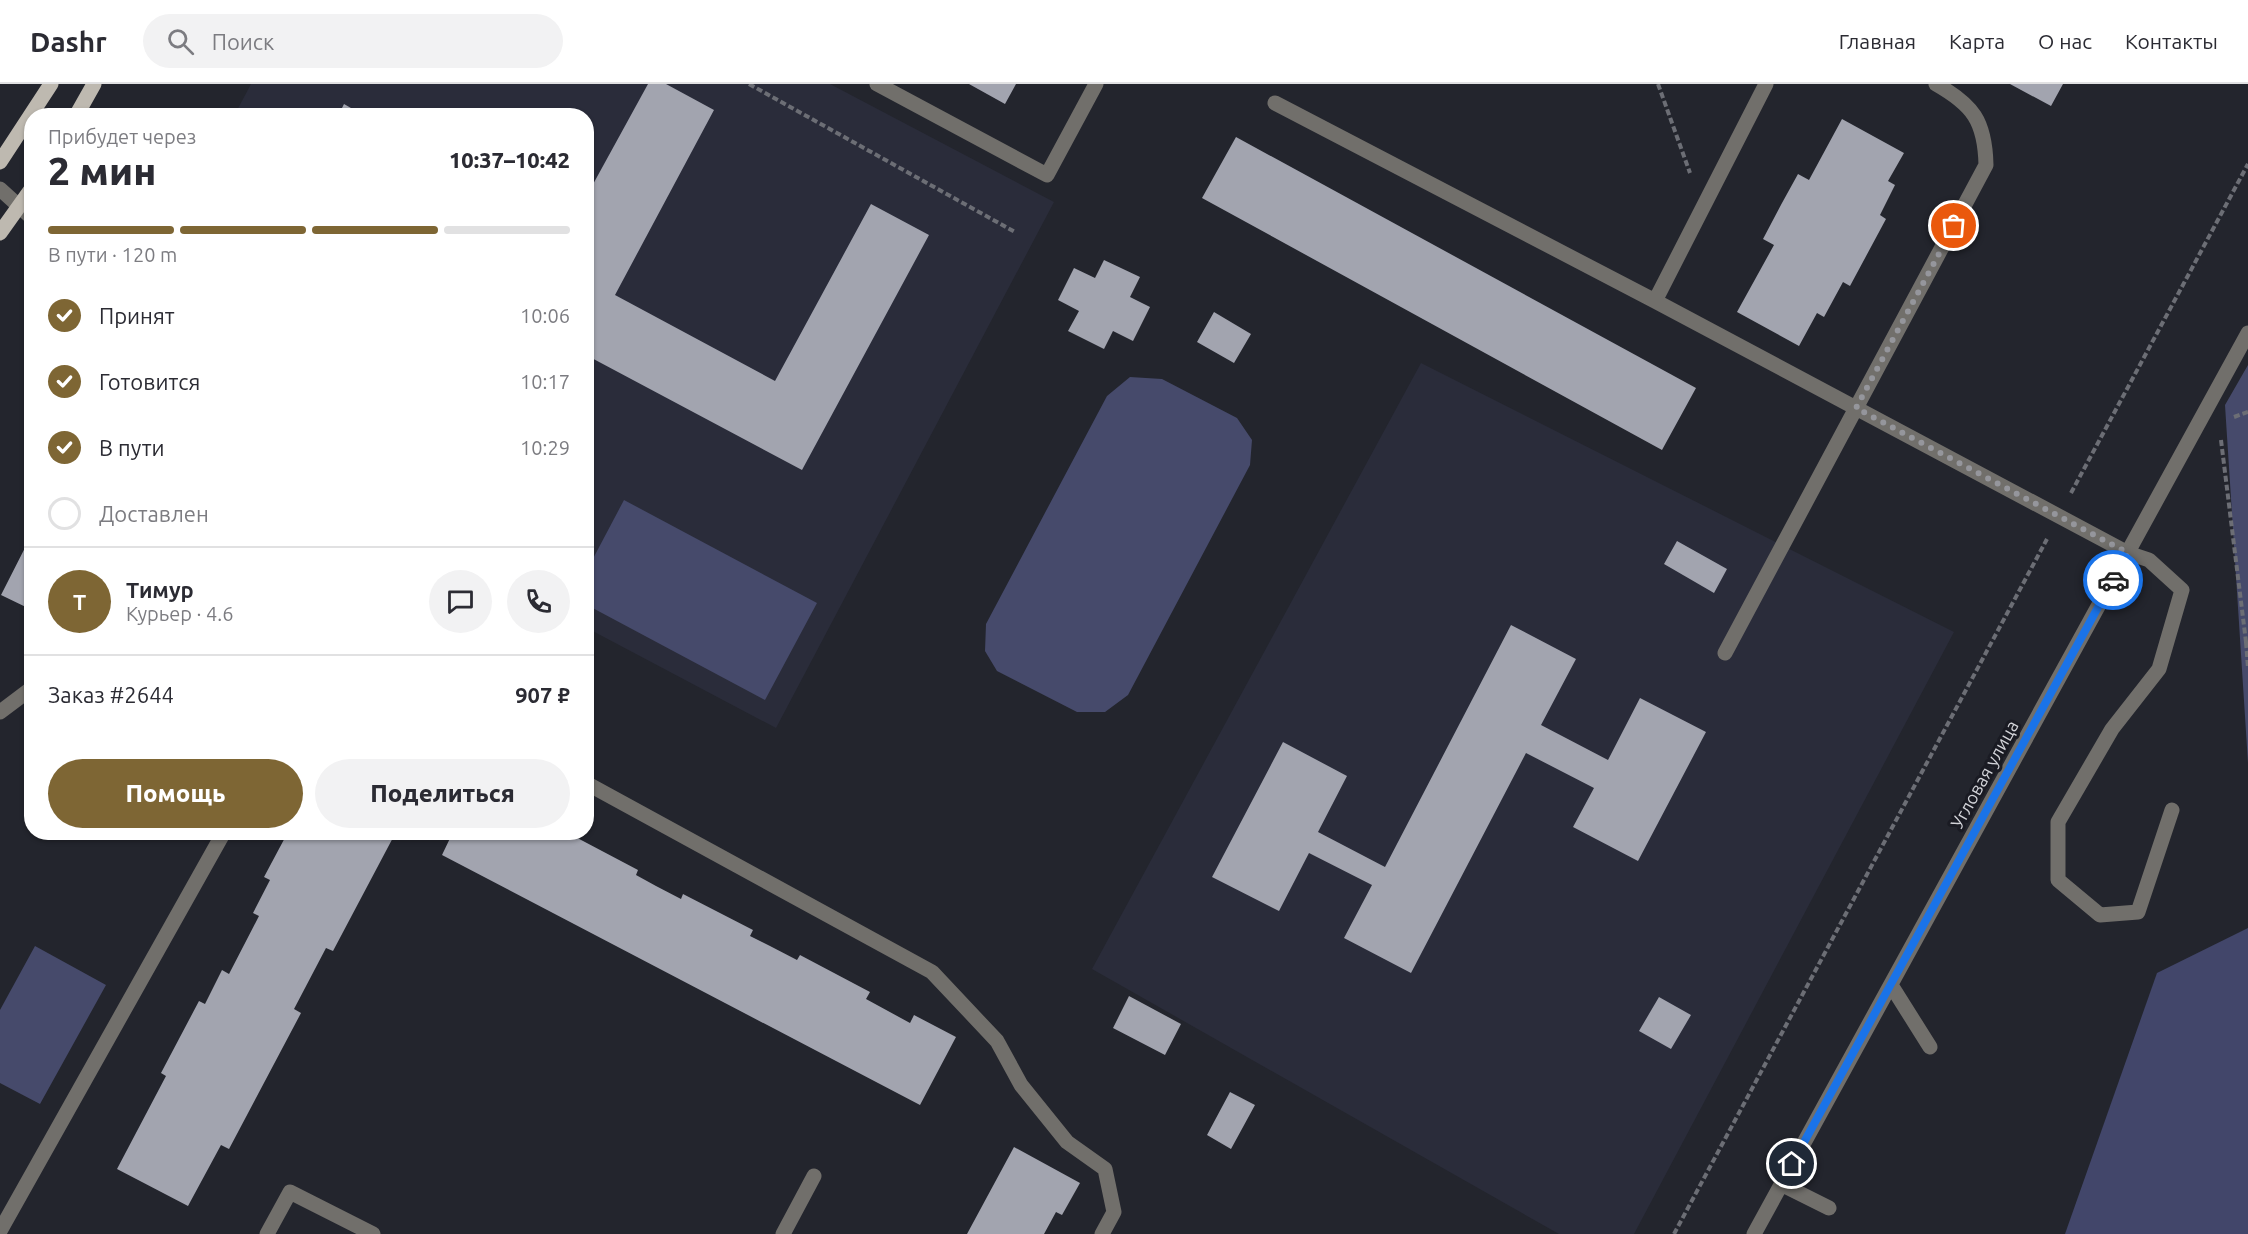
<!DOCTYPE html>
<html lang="ru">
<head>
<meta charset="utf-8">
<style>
  :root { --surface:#fff; --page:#f2f2f3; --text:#2b2b33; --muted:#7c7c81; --line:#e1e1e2; --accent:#7e6634 }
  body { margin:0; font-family:Ubuntu,sans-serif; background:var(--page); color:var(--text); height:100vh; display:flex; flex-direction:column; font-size:22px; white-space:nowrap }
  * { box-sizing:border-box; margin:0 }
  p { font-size:20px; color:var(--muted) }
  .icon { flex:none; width:33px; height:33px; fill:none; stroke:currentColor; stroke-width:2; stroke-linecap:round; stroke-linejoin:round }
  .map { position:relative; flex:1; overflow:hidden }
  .drawer { position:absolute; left:24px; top:24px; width:570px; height:732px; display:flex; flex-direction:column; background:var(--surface); border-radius:24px; box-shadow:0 2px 4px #0004 }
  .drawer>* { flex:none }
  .pin { position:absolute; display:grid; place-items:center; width:51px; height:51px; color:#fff; margin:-26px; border:3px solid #fff; border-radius:50%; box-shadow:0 2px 6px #0007 }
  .courier { position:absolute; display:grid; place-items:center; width:60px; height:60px; margin:-30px; border:4px solid #1a73e8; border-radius:50%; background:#fff; color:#222; box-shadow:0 2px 8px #0007 }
  .summary em { font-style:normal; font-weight:800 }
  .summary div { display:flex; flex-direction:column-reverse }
  .summary { display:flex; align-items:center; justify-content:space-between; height:102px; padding:0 24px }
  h1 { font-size:39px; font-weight:800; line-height:45px }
  .bar { display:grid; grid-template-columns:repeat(4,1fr); gap:9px 6px; align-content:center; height:72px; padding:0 24px }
  .bar i { height:8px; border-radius:4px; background:var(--line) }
  .bar .current { background:var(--accent) }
  .bar p { grid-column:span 4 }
  .line { display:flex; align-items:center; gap:15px; padding:0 24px; border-top:2px solid var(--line) }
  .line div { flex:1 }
  .round { display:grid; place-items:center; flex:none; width:63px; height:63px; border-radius:32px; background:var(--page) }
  ol { padding:0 24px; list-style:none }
  li { display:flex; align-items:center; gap:18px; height:66px }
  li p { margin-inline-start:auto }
  li .icon { padding:6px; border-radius:50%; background:var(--accent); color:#fff; stroke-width:4 }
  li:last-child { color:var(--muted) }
  li i { width:33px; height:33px; border:3px solid var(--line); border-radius:50% }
  .primary-button { display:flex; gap:12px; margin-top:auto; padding:12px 24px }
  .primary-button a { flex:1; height:69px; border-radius:36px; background:var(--accent); color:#fff; font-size:24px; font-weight:800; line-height:69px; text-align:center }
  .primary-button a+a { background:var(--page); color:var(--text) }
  header { display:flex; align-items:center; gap:36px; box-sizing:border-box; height:84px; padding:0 30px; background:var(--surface); border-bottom:2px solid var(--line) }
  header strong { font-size:28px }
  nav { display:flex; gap:33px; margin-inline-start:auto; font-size:21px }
  .search { width:420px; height:54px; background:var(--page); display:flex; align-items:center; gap:15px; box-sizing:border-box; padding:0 21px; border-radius:33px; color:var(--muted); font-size:22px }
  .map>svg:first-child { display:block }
  .built { fill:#2a2c3a }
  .green { fill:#464a6b }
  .forest { fill:#42466a }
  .building { fill:#a2a4af }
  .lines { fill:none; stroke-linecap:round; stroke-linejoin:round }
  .path { stroke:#6c6e75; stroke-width:4; stroke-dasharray:6 3; stroke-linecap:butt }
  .minor { stroke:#716f6b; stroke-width:15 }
  .major { stroke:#beb9b0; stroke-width:15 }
  .done { stroke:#95969c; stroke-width:6; stroke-dasharray:0 10.8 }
  .route { stroke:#1a73e8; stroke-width:8 }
  .labels { text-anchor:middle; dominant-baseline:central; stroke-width:6; stroke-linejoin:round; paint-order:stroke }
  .street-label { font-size:18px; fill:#d2d3d8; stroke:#1a1b23 }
</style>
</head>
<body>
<header>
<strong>Dashr</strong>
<div class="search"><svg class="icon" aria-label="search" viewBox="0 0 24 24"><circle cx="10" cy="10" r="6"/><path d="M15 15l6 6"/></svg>Поиск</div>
<nav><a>Главная</a><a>Карта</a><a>О нас</a><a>Контакты</a></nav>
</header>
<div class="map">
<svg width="2248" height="1150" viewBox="0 0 2248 1150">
  <rect width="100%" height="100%" fill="#23252d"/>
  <path class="built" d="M251 0H830L1054 118 776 644 587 544 586 32H234Z
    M1421 279 1954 548 1634 1150H1559L1092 885Z"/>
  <path class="green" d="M2248 281V679L2225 321Z
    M1130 293 1162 295 1237 334 1252 356 1250 381 1128 611 1105 628H1077L997 587 985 567 986 540 1107 312Z
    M624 416 817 519 765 616 587 521V486Z
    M35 862 106 901 40 1020 0 999V926Z"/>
  <path class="forest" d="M2248 844V1150H2065L2157 889Z"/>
  <path class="building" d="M648 0H666L714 26 615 211 775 297 871 120 929 151 802 386 586 271V113Z
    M969 0H1016L1005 20Z
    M2010 0H2063L2051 22Z
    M344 20 365 32H338Z
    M1842 35 1904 69 1888 97 1895 101 1880 131 1886 135 1850 202 1843 198 1824 233 1817 229 1799 262 1737 228 1774 161 1763 155 1782 119 1798 90 1809 96Z
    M1236 53 1696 304 1662 366 1202 114Z
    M1104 176 1140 193 1130 213 1150 223 1133 257 1113 247 1104 265 1068 247 1079 227 1058 216 1074 184 1095 194Z
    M1214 228 1251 250 1234 279 1197 258Z
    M32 450V526L1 511Z
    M1677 457 1727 485 1714 509 1664 480Z
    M1511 541 1576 575 1541 641 1608 676 1640 614 1706 648 1638 777 1573 743 1594 704 1526 669 1411 889 1344 854 1372 801 1309 769 1279 827 1212 793 1283 658 1347 692 1318 748 1385 783Z
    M288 748H396L333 867 326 864 294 925 301 929 229 1065 221 1061 188 1122 117 1085 166 992 161 989 199 917 205 920 222 886 229 890 259 832 253 829 270 796 264 793Z
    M453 748H552L562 754 566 748 638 786 636 791 656 802 681 815 683 810 753 846 750 852 770 862 797 876 800 871 870 908 866 915 910 939 914 931 956 953 920 1021 442 771Z
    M1129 912 1181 940 1165 971 1113 944Z
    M1659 913 1691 931 1671 965 1639 947Z
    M1230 1008 1255 1021 1231 1065 1207 1051Z
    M1014 1063 1080 1099 1062 1131 1056 1128 1044 1150H967Z"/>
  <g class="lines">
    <path class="path" d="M749 0 1015 148
      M1658 0 1690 89
      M2234 333 2248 328
      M2221 356 2246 558
      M2071 409 2248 80
      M2246 558 2248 584
      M1674 1150 2047 455"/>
    <path class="minor" d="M877 0 1047 91 1096 0
      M1275 19 1655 217 2128 469 2149 476 2182 506 2159 585 2112 645 2058 738V796L2100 831 2138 828 2172 726
      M0 105 32 134
      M1655 217 1766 0
      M1725 569 1986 81C1985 37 1973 21 1936 0
      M0 628 32 604
      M586 699 932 888 997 957 1021 1001 1067 1058 1105 1085 1114 1128 1102 1150
      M1891 901 1930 963
      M1781 1100 1829 1124
      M0 1147 224 748
      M267 1150 290 1108 373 1150
      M783 1150 814 1092
      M1754 1150 2248 249"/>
    <path class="major" d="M76 32 94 0
      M0 78 51 0
      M0 149 32 104"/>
  </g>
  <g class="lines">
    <path class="done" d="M1954 142 1856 324 2128 469 2113 496"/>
    <path class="route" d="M1792 1080 2113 496"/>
  </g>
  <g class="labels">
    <g class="street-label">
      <text transform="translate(1984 690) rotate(-61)">Угловая улица</text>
    </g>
  </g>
</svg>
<div class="pin" style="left:1954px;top:142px;background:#ea580c"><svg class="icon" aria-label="bag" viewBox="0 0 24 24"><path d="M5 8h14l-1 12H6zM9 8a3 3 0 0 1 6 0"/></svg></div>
<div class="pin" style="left:1792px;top:1080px;background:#1f2937"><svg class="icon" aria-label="home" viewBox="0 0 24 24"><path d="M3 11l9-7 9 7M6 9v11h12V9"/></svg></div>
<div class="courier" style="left:2113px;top:496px"><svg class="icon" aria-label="car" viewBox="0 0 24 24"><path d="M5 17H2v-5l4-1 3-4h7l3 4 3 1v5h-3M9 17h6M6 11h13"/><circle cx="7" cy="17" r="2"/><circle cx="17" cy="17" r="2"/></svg></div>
<section class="drawer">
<div class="summary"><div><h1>2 мин</h1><p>Прибудет через</p></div><em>10:37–10:42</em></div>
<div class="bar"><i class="current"></i><i class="current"></i><i class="current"></i><i></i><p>В пути · 120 m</p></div>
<ol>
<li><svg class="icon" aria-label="check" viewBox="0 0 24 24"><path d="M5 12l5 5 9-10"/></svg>Принят<p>10:06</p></li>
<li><svg class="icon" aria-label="check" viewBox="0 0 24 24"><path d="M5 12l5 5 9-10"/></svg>Готовится<p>10:17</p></li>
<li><svg class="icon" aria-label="check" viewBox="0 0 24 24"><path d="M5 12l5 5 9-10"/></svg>В пути<p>10:29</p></li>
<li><i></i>Доставлен</li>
</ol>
<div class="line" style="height:108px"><b class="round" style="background:var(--accent);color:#fff">Т</b><div><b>Тимур</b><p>Курьер · 4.6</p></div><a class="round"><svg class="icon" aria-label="chat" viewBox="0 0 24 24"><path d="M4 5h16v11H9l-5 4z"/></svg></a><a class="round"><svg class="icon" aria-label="phone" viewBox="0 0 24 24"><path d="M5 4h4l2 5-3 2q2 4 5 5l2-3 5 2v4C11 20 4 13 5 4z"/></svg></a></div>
<div class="line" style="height:78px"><div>Заказ #2644</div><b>907 ₽</b></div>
<div class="primary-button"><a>Помощь</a><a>Поделиться</a></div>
</section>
</div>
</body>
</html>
